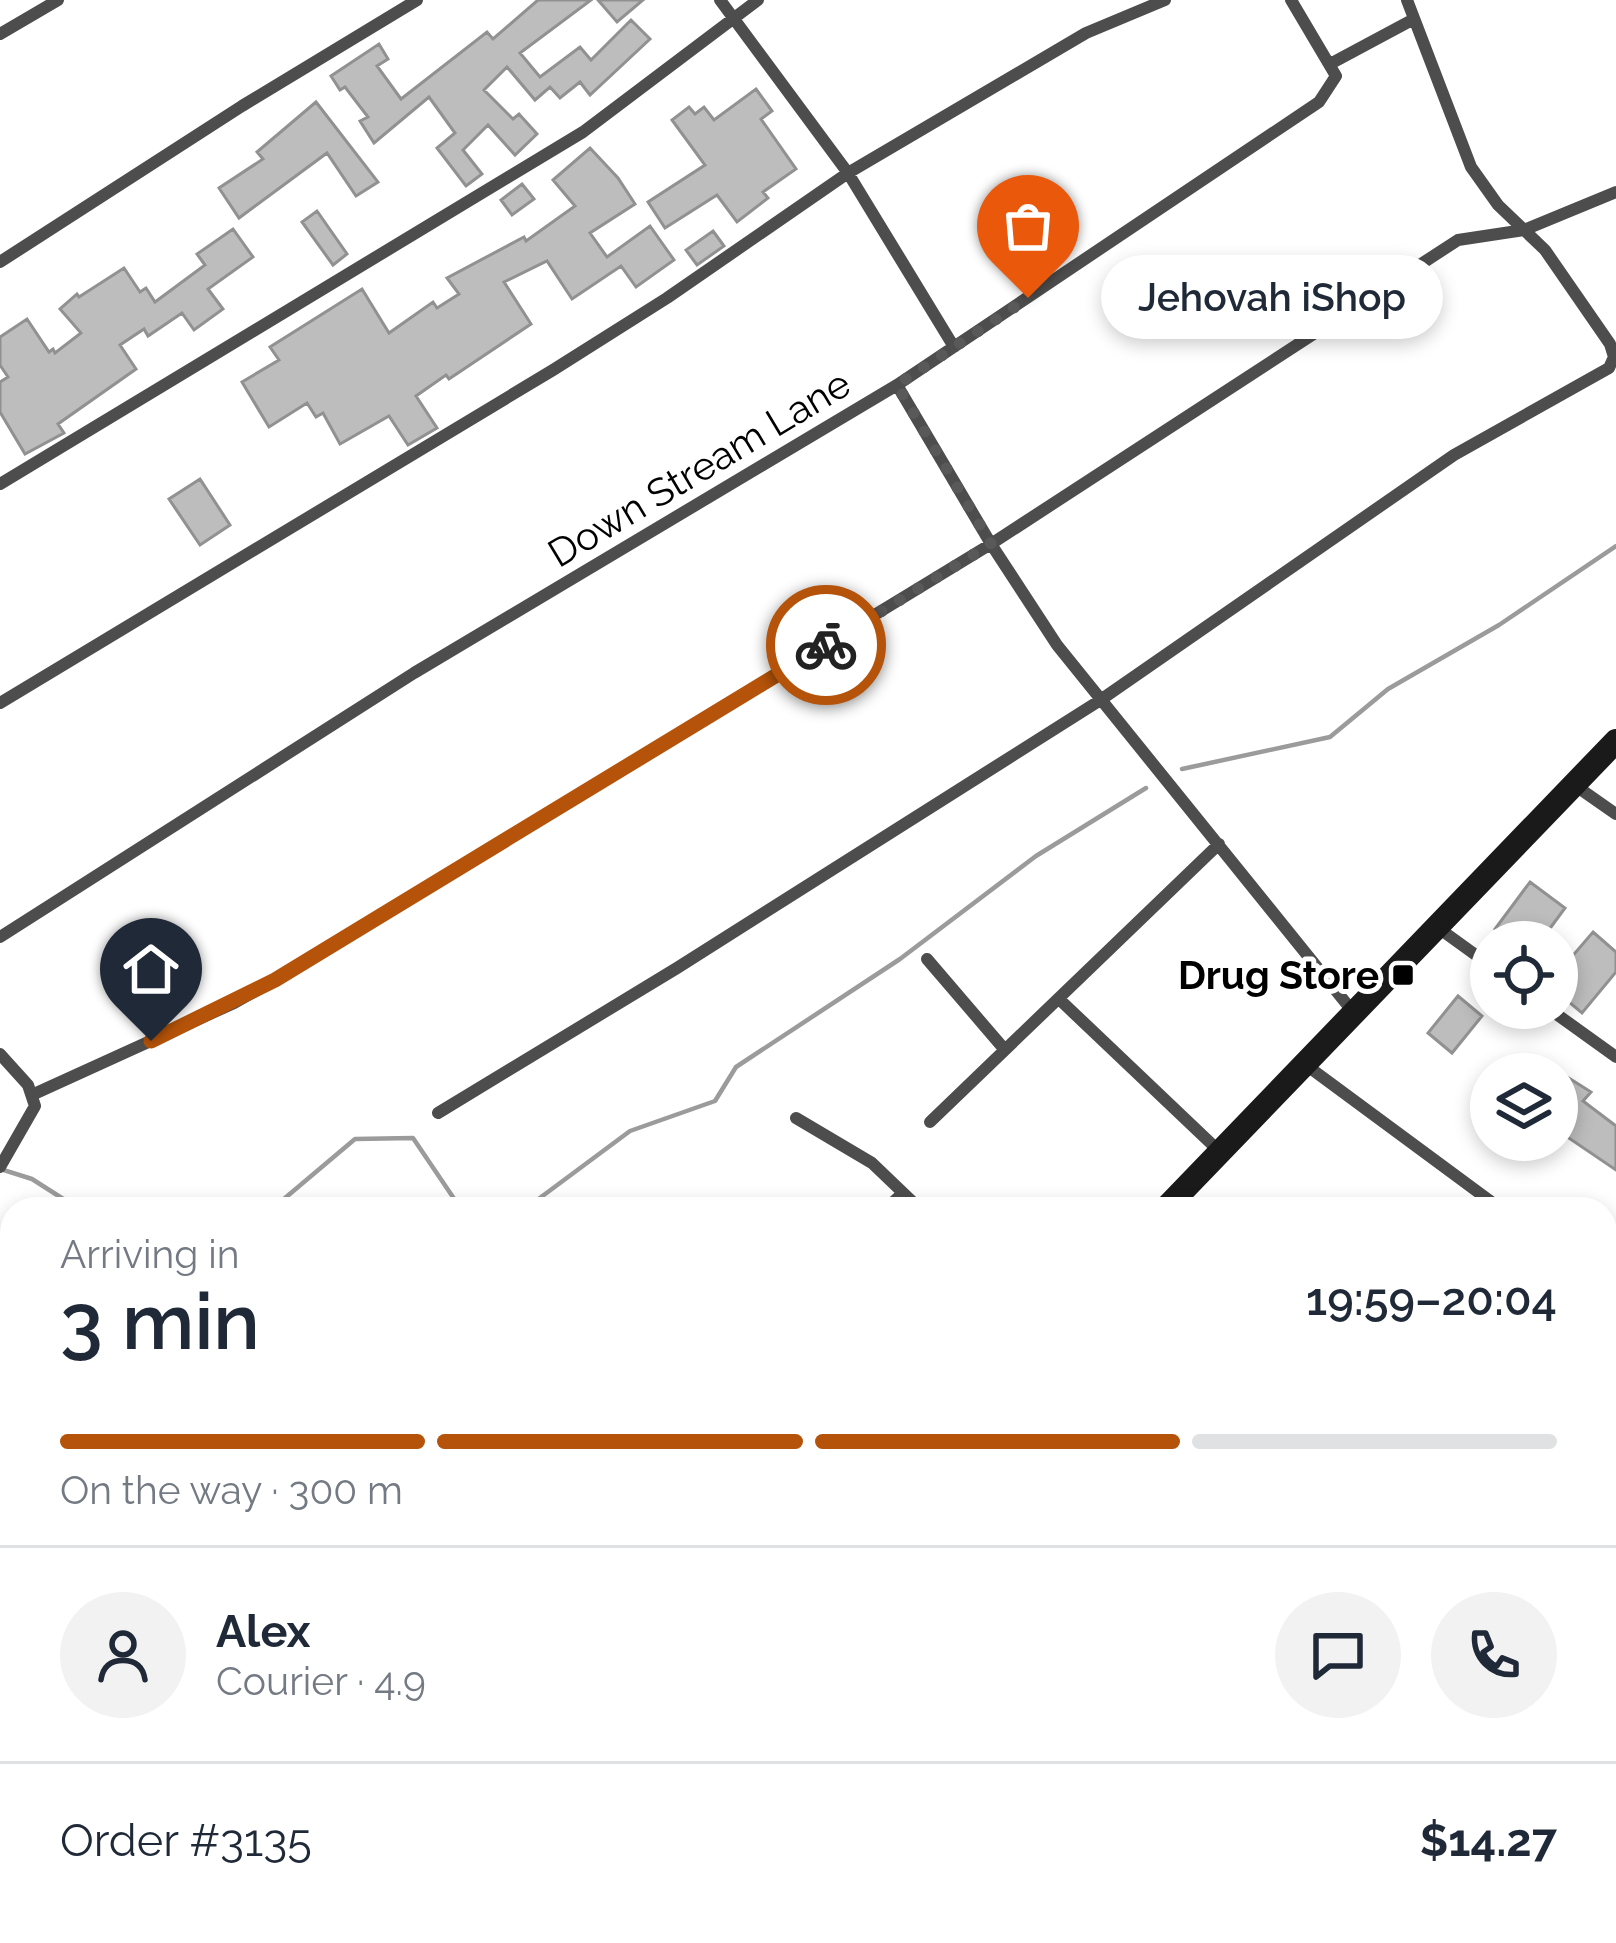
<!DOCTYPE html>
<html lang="en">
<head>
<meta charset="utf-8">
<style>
  :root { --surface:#fff; --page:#f2f2f3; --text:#1f2937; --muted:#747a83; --line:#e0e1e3; --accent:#b45309 }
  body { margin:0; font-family:Raleway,sans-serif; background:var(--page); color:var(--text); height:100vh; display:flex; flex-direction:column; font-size:45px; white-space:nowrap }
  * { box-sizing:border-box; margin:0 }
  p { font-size:39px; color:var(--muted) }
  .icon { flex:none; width:66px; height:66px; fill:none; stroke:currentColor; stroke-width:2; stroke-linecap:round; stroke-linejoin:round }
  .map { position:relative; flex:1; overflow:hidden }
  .panel { position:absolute; left:0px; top:1197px; width:1617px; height:747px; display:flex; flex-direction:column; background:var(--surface); border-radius:36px 36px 0 0; box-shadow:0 6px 18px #0003 }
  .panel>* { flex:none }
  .fabs { position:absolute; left:1470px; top:921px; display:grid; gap:24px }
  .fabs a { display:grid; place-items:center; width:108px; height:108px; border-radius:50%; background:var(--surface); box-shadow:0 6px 18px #0003; font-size:60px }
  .pin { position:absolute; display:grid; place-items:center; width:102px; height:102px; color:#fff; margin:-123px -51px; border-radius:50% 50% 50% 0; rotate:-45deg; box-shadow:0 0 12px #0007 }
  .pin .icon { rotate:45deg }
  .courier { position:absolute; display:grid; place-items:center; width:120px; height:120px; margin:-60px; border:9px solid #b45309; border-radius:50%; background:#fff; color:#222; box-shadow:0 3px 15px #0007 }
  .bubble { position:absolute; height:84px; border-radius:42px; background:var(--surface); box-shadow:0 6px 18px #0003; font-size:39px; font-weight:600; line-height:84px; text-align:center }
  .headline em { font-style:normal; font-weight:600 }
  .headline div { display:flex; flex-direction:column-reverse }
  .headline { display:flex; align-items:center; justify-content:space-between; height:204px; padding:0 60px }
  h1 { font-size:78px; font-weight:600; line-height:90px }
  .bar { display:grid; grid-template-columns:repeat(4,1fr); gap:18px 12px; align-content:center; height:144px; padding:0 60px }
  .bar i { height:15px; border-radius:9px; background:var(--line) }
  .bar .selected { background:var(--accent) }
  .bar p { grid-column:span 4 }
  .line { display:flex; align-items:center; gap:30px; padding:0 60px; border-top:3px solid var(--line) }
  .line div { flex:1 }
  .round { display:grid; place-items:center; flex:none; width:126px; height:126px; border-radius:63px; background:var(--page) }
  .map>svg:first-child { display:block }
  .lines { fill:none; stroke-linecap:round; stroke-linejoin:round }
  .stream { stroke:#9b9b9b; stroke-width:4.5 }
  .building { fill:#bdbdbd; stroke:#919191; stroke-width:3 }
  .street { stroke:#4d4d4d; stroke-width:12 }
  .secondary { stroke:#1a1a1a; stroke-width:24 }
  .done { stroke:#595959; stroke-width:12; stroke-dasharray:0 21.6 }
  .route { stroke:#b45309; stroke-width:15 }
  .poi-dot { fill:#000; stroke:#fff; stroke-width:4.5 }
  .labels { text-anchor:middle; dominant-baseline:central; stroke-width:10; stroke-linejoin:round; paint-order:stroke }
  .street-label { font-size:39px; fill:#000; stroke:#fff }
  .poi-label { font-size:39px; font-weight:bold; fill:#000; stroke:#fff; text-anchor:end }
</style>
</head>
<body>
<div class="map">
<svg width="1616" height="1943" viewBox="0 0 1616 1943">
  <rect width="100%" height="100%" fill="#fff"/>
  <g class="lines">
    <path class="stream" d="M1182 769 1330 737 1388 689 1499 625 1616 546
      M0 1169 32 1179 79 1209
      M272 1209 355 1139 413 1138 461 1209
      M525 1209 630 1131 715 1101 736 1067 900 959 1036 856 1146 788"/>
  </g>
  <path class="building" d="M538 0H591L520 53 540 77 580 47 591 60 631 20 650 39 590 95 580 82 560 98 550 87 535 100 507 67 484 90 513 119 519 114 537 134 515 155 488 125 463 150 482 174 466 186 437 148 455 133 429 97 374 143 360 121 368 117 345 87 340 90 331 76 379 44 388 59 377 66 401 99 487 32 493 39Z
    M598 0H643L617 22Z
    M756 89 772 111 761 119 796 169 763 192 768 198 737 222 717 195 665 228 648 202 705 165 672 120 689 107 695 114 704 107 714 120Z
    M316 102 378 182 356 196 327 153 239 218 219 188 263 159 257 152Z
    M590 148 618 178 635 204 590 233 607 257 650 226 674 260 636 287 621 266 572 299 547 261 504 282 531 324 449 379 446 375 416 396 437 428 408 445 389 416 340 444 323 413 316 417 307 403 269 427 242 382 279 360 270 347 362 289 389 333 433 302 437 308 459 294 447 278 524 237 526 241 575 206 553 180Z
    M522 184 534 199 512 215 501 200Z
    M317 211 347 254 333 265 302 222Z
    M233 229 253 257 208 289 223 309 194 330 182 313 148 336 144 329 120 345 136 369 58 424 64 433 25 454 0 412V382L8 377 0 365V337L27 319 49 352 53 349 55 353 81 333 60 309 77 294 79 297 124 268 140 292 146 288 155 302 205 265 197 254Z
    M713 231 724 246 697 265 686 250Z
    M200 479 230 525 200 545 169 499Z
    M1530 882 1565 908 1540 942H1512L1495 929Z
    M1593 932 1616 952V972L1582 1013 1557 992V974Z
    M1458 996 1482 1016 1452 1053 1428 1033Z
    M1564 1075 1591 1092 1583 1101 1616 1126V1170L1557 1130V1084Z"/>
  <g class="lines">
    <path class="street" d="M720 0 848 173 954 347
      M0 34 58 0
      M1330 64 1414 19
      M0 262 242 106 417 0
      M897 385 991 544 1057 645 1354 1013
      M0 484 583 132 758 0
      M0 703 553 370 667 298 848 173 1086 33 1165 0
      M1573 784 1616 814
      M1437 927 1491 966
      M0 937 414 673 897 385 1319 102 1336 76 1291 0
      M927 959 1005 1050
      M1059 999 1220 1152
      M1548 1008 1616 1057
      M0 1054 28 1085 35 1106 0 1167
      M1306 1065 1501 1209
      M34 1094 234 1003 275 980 991 544 1458 240 1524 230 1616 192
      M438 1113 677 968 1099 701 1454 455 1609 368 1614 357 1610 344 1545 250 1498 205 1471 167 1407 0
      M796 1118 872 1163 920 1209
      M930 1122 1219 844
      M886 1209 902 1194
      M1605 1283 1616 1291
      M0 1367 12 1375
      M1605 1517 1616 1525
      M0 1592 12 1601
      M1605 1739 1616 1747
      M0 1821 12 1829
      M161 1932 177 1943
      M501 1932 517 1943
      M906 1932 922 1943
      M1230 1932 1245 1943
      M1565 1932 1584 1943"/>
    <path class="secondary" d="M1165 1209 1616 741
      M432 1943 442 1932"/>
  </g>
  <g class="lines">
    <path class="done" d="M826 645 991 544 897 385 1028 298"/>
    <path class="route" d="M151 1041 275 980 826 645"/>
  </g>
  <rect class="poi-dot" x="1391" y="963" width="24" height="24" rx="6"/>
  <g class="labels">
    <g class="street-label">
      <text transform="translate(699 468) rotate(-31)">Down Stream Lane</text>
    </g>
    <g class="poi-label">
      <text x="1379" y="975">Drug Store</text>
    </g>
  </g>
</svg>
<div class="fabs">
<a><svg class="icon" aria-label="locate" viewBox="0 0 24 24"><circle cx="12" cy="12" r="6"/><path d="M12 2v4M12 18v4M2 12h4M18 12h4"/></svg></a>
<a><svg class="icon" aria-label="layers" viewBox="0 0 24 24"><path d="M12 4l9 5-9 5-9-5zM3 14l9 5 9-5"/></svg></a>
</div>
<div class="pin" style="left:1028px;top:298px;background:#ea580c"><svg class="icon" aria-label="bag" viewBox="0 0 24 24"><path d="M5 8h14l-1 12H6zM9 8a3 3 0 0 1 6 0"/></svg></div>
<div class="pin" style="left:151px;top:1041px;background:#1f2937"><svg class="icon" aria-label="home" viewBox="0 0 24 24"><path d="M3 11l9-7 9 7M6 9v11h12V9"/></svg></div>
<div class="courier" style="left:826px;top:645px"><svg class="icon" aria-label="bike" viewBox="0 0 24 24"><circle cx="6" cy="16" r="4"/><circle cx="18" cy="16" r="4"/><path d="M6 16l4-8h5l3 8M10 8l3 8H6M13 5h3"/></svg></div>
<div class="bubble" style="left:1101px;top:255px;width:342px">Jehovah iShop</div>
<section class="panel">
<div class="headline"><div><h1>3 min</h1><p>Arriving in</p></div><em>19:59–20:04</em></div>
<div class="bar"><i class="selected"></i><i class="selected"></i><i class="selected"></i><i></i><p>On the way · 300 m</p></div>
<div class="line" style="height:216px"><a class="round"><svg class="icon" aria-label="person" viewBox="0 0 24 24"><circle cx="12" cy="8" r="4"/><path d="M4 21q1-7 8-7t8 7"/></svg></a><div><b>Alex</b><p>Courier · 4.9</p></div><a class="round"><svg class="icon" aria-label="chat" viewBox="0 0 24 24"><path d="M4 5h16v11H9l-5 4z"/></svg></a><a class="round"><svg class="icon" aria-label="phone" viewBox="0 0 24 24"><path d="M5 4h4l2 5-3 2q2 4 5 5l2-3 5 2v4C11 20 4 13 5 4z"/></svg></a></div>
<div class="line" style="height:156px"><div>Order #3135</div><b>$14.27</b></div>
</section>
</div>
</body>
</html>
